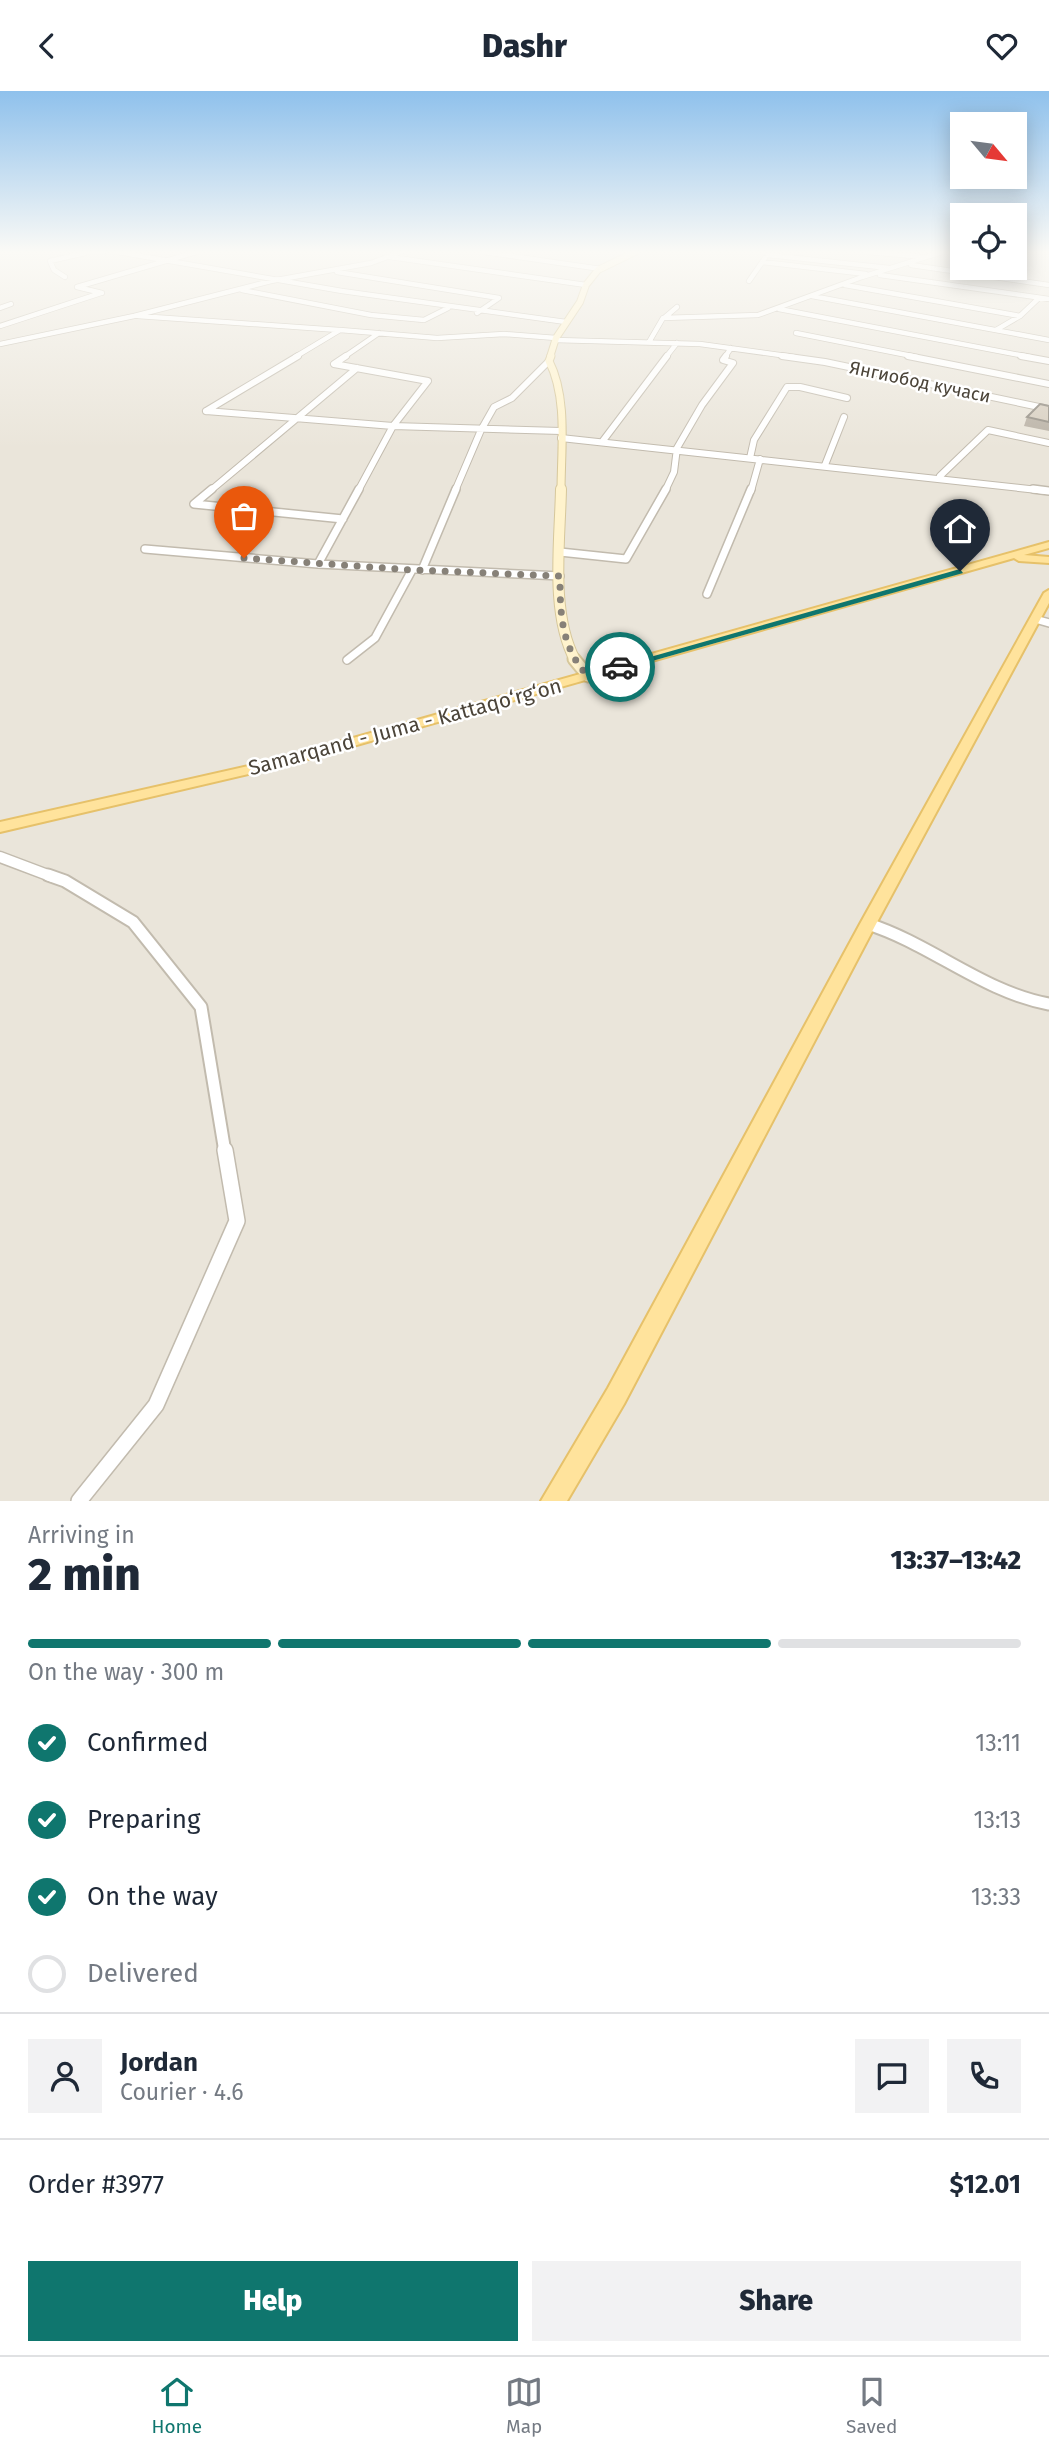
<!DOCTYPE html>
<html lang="en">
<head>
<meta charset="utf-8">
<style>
  :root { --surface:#fff; --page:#f2f2f3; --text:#1f2937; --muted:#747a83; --line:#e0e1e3; --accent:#0f766e }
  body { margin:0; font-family:"Fira Sans",sans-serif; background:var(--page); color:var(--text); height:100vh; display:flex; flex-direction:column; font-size:26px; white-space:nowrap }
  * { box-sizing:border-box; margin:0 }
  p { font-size:23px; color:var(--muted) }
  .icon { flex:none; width:38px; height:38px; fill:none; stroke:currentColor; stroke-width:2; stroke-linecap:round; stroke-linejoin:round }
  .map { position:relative; height:1410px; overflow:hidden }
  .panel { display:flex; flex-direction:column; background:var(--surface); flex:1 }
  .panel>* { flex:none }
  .needle { width:46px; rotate:119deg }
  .tools { position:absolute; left:950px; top:21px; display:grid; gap:14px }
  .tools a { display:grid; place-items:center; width:77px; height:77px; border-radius:0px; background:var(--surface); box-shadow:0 4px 18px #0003; font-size:35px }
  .pin { position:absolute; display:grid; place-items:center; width:60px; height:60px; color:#fff; margin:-72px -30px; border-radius:50% 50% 50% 0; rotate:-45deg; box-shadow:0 0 7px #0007 }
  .pin .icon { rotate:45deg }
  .courier { position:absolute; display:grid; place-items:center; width:70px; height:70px; margin:-35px; border:5px solid #0f766e; border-radius:50%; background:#fff; color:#222; box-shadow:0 2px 9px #0007 }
  .summary em { font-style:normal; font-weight:800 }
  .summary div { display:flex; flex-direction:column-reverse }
  .summary { display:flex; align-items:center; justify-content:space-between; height:119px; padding:0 28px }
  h1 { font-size:46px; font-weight:800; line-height:52px }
  .bar { display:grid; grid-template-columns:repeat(4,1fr); gap:10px 7px; align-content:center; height:84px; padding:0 28px }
  .bar i { height:9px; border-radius:5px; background:var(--line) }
  .bar .selected { background:var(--accent) }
  .bar p { grid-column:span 4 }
  .line { display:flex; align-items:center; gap:18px; padding:0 28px; border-top:2px solid var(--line) }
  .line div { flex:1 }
  .round { display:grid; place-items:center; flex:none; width:74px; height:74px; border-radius:0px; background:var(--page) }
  ol { padding:0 28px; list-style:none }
  li { display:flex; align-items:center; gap:21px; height:77px }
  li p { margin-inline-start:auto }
  li .icon { padding:7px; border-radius:50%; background:var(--accent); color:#fff; stroke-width:4 }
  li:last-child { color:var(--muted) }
  li i { width:38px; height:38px; border:4px solid var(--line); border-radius:50% }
  .primary-button { display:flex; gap:14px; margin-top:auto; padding:14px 28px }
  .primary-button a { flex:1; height:80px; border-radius:0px; background:var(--accent); color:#fff; font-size:28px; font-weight:800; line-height:80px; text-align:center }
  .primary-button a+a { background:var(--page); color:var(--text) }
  header { display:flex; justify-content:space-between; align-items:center; height:91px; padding:0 28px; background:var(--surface); font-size:32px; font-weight:800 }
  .tabs { display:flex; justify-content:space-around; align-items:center; height:98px; border-top:2px solid var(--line); background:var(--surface); font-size:19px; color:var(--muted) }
  .tabs a { display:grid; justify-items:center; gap:4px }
  .tabs .selected { color:var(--accent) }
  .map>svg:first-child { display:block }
  .residential { fill:#eae5da }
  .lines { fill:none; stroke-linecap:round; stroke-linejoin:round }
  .street-far5-casing { stroke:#c2bbae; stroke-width:6 }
  .street-far4-casing { stroke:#c2bbae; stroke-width:8 }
  .street-far3-casing { stroke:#c2bbae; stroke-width:10 }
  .street-far2-casing { stroke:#c2bbae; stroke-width:13 }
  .street-far1-casing { stroke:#c2bbae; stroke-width:15 }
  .street-casing { stroke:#c2bbae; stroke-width:18 }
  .secondary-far3-casing { stroke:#d6c79b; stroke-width:8 }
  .secondary-far2-casing { stroke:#d6c79b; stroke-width:9 }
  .secondary-far1-casing { stroke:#d6c79b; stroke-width:12 }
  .secondary-casing { stroke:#d6c79b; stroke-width:15 }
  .primary-casing { stroke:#e6c16a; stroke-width:4 }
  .street-far5 { stroke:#fff; stroke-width:4.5 }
  .street-far4 { stroke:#fff; stroke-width:6 }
  .street-far3 { stroke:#fff; stroke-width:7 }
  .street-far2 { stroke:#fff; stroke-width:10 }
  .street-far1 { stroke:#fff; stroke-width:11 }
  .street { stroke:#fff; stroke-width:15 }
  .secondary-far3 { stroke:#fff3cd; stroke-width:6 }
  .secondary-far2 { stroke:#fff3cd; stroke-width:7 }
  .secondary-far1 { stroke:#fff3cd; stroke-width:10 }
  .secondary { stroke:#fff3cd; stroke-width:11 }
  .primary { fill:#ffe39c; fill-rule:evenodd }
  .wall { fill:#bab2a6 }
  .building { fill:#d8cfc1; stroke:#979187; stroke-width:2 }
  .route { fill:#0f766e }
  .done { stroke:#878178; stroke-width:7; stroke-dasharray:0 12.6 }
  .labels { text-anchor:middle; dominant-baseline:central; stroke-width:5; stroke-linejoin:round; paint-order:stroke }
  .far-street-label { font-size:18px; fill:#4b4439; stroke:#fff }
  .street-label { font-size:21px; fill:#4b4439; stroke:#fff }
</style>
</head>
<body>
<header><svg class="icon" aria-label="back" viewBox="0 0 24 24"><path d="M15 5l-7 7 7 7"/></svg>Dashr<svg class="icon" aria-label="heart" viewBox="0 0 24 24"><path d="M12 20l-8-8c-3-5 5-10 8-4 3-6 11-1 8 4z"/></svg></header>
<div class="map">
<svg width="1049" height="1410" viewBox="0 0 1049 1410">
  <rect width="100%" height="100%" fill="#f6f3ec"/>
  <path class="residential" d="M0 161H962V177H1015V161H1049V1410H0Z"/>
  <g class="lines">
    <defs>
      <path id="street-far5" d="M81 161H103
        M118 161 342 200 566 231
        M484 161 601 178
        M868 161 925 166
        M768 164 889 177
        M390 166 586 194
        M762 171 866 183
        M911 174 1049 194
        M337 181 499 207 477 222
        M880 184 1049 208
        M65 186 54 179 50 170 85 162
        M749 190 765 167
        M845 194 1020 225
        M242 199 371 224 424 229 448 217
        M102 202 77 196 196 161
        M812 205 1049 249
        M0 217 11 213
        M779 218 1030 266
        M138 225 339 239
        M664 227 677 216
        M0 235 101 202
        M996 239 1020 225 1039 207
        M796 242 917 266
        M555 249 700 253 794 266
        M649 251 663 227 758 224 862 186 942 161
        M0 253 134 225 271 190 371 172 401 161
        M295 266 340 239 437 247 504 243 556 247
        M344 266 379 242
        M666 266 677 252
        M725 266 731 257"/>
      <path id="street-far4" d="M346 265 334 273 428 290 393 335 358 400
        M782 265 825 271 1049 318
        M908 265 1049 293
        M1021 265 1049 270
        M206 320 298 265
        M206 320 393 335 561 340
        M561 347 1047 400
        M602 351 667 265
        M750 367 754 349 787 296H800L847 307
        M825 374 844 326
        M940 385 988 339 1049 352
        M210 400 357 277
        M455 400 481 339 494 316 512 307 549 270
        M665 400 674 381 677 357 702 314 733 272 723 269 726 265
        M751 400 760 368"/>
      <path id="street-far3" d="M212 398 194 413 343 428
        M1033 398 1049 400
        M145 458 318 473 560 485
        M560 461 626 468 666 398
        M318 473 359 398
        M422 479 456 398
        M707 503 751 398
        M1035 528 1049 532
        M347 569 375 547 412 479"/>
      <path id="street-far2" d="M0 766 53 786"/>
      <path id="street-far1" d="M48 784 65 790 133 831 201 916 225 1061
        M868 833C931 853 983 901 1049 913"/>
      <path id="street" d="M79 1410 156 1314 237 1130 225 1059"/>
      <path id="secondary-far3" d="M550 266 556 247 580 211 586 194 598 179 635 161"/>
      <path id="secondary-far2" d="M551 265 549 270C568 307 561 359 561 400"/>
      <path id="secondary-far1" d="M561 398C560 451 550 522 575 569"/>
      <path id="secondary" d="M574 568 588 585"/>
      <path id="primary" d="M1049 451V457L1024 464 1049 466V472L1019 470 1014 467 283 675 0 741V731L275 669Z
        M1049 499V512L876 833 624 1313 567 1410H541L608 1297 860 833 1044 502Z"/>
    </defs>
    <use href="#street-far5" class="street-far5-casing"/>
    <use href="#street-far4" class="street-far4-casing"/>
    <use href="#street-far3" class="street-far3-casing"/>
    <use href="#street-far2" class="street-far2-casing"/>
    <use href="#street-far1" class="street-far1-casing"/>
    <use href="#street" class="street-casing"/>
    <use href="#secondary-far3" class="secondary-far3-casing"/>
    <use href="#secondary-far2" class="secondary-far2-casing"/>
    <use href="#secondary-far1" class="secondary-far1-casing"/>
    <use href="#secondary" class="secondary-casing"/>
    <use href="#primary" class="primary-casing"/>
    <use href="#street-far5" class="street-far5"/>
    <use href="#street-far4" class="street-far4"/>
    <use href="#street-far3" class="street-far3"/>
    <use href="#street-far2" class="street-far2"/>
    <use href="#street-far1" class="street-far1"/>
    <use href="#street" class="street"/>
    <use href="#secondary-far3" class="secondary-far3"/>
    <use href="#secondary-far2" class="secondary-far2"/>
    <use href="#secondary-far1" class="secondary-far1"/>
    <use href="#secondary" class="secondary"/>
    <use href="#primary" class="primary"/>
  </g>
  <path class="wall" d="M1049 315V340L1024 335 1027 326Z"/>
  <path class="building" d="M1040 313 1049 315V331L1027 326Z"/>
  <linearGradient id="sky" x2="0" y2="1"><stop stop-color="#8fc1ec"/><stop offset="0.45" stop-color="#fbfaf6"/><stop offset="1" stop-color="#fbfaf6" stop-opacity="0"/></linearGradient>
  <rect width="1049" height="358" fill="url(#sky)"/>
  <path class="route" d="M960 478 963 482 624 578 615 576Z"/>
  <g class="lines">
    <path class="done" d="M244 467 412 479 560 485C560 522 561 557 588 585L620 576"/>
  </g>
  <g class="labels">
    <g class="far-street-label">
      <text transform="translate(920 291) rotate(12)">Янгиобод кучаси</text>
    </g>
    <g class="street-label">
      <text transform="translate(405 636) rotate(-15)">Samarqand - Juma - Kattaqo‘rg‘on</text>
    </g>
  </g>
</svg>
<div class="tools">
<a><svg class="needle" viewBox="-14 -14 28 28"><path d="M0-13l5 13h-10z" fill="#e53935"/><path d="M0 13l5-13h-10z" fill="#747a83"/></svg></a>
<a><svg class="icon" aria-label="locate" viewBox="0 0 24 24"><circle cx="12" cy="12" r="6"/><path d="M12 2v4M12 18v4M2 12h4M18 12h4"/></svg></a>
</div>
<div class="pin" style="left:244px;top:467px;background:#ea580c"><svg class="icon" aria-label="bag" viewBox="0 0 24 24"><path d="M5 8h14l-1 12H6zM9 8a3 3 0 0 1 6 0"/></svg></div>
<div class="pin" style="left:960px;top:480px;background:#1f2937"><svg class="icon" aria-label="home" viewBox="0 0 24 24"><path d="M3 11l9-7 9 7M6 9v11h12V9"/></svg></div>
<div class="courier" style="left:620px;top:576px"><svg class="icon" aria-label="car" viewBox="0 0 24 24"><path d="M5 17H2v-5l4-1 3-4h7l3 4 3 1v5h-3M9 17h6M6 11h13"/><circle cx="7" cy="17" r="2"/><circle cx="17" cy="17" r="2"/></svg></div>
</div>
<section class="panel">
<div class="summary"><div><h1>2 min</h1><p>Arriving in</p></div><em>13:37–13:42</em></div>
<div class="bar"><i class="selected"></i><i class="selected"></i><i class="selected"></i><i></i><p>On the way · 300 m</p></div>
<ol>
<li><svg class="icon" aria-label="check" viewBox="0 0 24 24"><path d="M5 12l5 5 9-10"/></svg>Confirmed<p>13:11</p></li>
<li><svg class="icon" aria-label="check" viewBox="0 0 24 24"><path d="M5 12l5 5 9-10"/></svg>Preparing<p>13:13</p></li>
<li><svg class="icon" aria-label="check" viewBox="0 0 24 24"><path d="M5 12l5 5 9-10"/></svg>On the way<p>13:33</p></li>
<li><i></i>Delivered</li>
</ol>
<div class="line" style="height:126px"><a class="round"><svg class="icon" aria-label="person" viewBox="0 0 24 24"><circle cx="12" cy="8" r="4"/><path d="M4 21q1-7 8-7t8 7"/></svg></a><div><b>Jordan</b><p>Courier · 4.6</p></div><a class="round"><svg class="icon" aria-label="chat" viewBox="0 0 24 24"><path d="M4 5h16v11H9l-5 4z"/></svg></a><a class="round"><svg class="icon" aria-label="phone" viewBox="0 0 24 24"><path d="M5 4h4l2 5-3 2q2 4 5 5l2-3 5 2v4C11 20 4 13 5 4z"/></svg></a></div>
<div class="line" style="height:91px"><div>Order #3977</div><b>$12.01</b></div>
<div class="primary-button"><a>Help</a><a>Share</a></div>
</section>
<nav class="tabs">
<a class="selected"><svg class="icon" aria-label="home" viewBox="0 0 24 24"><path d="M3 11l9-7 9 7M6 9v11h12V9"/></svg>Home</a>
<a><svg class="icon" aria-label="map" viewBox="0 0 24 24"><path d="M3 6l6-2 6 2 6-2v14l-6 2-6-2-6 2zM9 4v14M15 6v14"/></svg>Map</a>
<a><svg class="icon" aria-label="saved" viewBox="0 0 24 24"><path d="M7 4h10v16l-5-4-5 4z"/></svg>Saved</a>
</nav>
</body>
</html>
